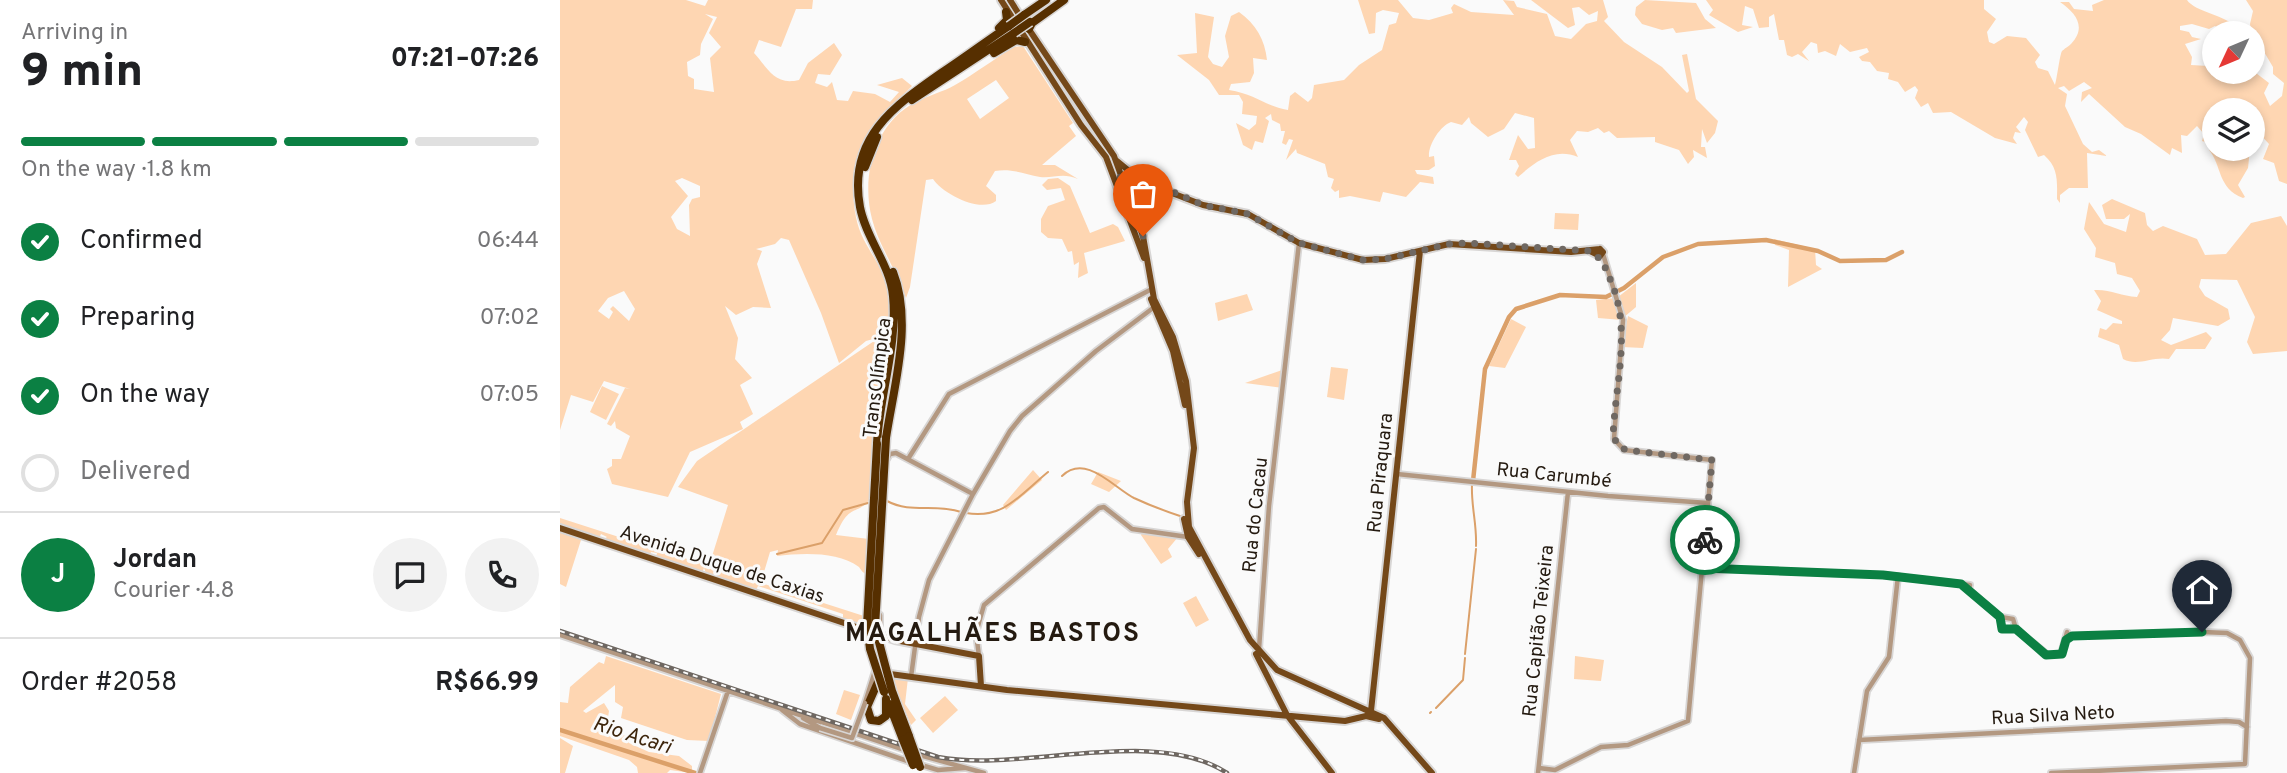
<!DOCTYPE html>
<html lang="en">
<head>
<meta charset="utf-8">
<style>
  :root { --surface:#fff; --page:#f2f2f2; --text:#202124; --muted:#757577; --line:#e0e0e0; --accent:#0b8043 }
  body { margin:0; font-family:Overpass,sans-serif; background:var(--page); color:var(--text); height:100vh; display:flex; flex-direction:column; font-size:26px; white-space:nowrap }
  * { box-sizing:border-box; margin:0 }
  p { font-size:23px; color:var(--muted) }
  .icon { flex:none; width:38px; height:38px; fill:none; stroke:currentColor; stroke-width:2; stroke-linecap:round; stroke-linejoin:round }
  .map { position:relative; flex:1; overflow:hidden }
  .sheet { display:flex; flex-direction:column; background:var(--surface); width:560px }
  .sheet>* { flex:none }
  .needle { width:46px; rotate:226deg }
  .buttons { position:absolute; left:1642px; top:21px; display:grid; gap:14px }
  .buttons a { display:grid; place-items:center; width:63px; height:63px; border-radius:50%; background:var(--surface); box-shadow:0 4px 10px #0003; font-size:35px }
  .pin { position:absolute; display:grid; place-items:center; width:60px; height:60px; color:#fff; margin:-72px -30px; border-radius:50% 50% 50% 0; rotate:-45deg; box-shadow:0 0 7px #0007 }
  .pin .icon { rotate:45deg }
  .courier { position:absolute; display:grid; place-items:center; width:70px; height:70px; margin:-35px; border:5px solid #0b8043; border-radius:50%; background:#fff; color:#222; box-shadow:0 2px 9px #0007 }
  .overview em { font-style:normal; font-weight:800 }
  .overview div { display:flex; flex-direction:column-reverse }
  .overview { display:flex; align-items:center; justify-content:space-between; height:119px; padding:0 21px }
  h1 { font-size:46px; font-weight:800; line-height:52px }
  .bar { display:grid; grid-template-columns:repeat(4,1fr); gap:10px 7px; align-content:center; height:84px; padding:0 21px }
  .bar i { height:9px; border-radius:5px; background:var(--line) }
  .bar .selected { background:var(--accent) }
  .bar p { grid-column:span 4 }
  .line { display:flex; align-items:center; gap:18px; padding:0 21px; border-top:2px solid var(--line) }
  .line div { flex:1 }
  .round { display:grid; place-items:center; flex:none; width:74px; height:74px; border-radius:37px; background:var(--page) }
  ol { padding:0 21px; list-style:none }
  li { display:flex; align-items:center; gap:21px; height:77px }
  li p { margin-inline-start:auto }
  li .icon { padding:7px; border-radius:50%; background:var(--accent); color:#fff; stroke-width:4 }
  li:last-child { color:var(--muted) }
  li i { width:38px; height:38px; border:4px solid var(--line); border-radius:50% }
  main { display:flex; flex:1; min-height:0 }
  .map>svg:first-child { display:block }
  .green { fill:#fed6b2; fill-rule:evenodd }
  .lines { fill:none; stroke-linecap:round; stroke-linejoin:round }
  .stream { stroke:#dba069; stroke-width:2 }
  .river { stroke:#dba069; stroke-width:4.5 }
  .minor-casing { stroke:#d8d6d5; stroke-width:8 }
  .major-casing { stroke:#d8d6d5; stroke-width:10 }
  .highway-casing { stroke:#d8d6d5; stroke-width:11 }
  .minor { stroke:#b39881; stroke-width:4.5 }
  .major { stroke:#744819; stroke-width:6 }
  .highway { stroke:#562f00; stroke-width:8 }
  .rail-casing { stroke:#6e6761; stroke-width:4.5 }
  .rail { stroke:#fafafa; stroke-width:2; stroke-dasharray:5; stroke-linecap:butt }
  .minor-bridge-casing { stroke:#d8d6d5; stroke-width:8; stroke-linecap:butt }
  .highway-bridge-casing { stroke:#d8d6d5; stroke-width:11; stroke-linecap:butt }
  .minor-bridge { stroke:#b39881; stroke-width:4.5 }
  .highway-bridge { stroke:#562f00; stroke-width:8 }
  .done { stroke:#6f6862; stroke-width:7; stroke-dasharray:0 12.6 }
  .route { stroke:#0b8043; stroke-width:9 }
  .labels { text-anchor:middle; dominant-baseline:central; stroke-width:6; stroke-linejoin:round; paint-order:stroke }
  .street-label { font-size:19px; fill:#241a10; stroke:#fafafa }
  .water-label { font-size:21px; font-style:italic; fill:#3e260d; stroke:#fafafa }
  .district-label { font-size:26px; font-weight:bold; letter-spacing:2px; fill:#241a10; stroke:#fafafa }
</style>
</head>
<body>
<main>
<section class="sheet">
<div class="overview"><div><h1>9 min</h1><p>Arriving in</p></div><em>07:21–07:26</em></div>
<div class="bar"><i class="selected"></i><i class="selected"></i><i class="selected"></i><i></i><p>On the way · 1.8 km</p></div>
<ol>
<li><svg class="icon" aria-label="check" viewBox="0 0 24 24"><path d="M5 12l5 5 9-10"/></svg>Confirmed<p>06:44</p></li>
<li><svg class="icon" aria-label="check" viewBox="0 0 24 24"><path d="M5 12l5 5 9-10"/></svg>Preparing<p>07:02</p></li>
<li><svg class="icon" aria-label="check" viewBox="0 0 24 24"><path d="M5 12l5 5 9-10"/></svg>On the way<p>07:05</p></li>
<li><i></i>Delivered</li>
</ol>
<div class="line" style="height:126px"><b class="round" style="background:var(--accent);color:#fff">J</b><div><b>Jordan</b><p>Courier · 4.8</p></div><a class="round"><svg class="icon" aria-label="chat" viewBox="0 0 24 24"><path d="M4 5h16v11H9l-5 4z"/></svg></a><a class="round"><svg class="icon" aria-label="phone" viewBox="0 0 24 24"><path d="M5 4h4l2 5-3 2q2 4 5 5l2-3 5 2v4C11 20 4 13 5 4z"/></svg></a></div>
<div class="line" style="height:91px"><div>Order #2058</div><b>R$66.99</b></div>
</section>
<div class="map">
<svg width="1727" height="773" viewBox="0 0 1727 773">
  <rect width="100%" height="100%" fill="#fafafa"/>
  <path class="green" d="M0 0H126L145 6 148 0H253L252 9H236L221 47 199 40 194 53C208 68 214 86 239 80L248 63 274 43 282 55 270 75 258 74 255 83 267 87 272 82 277 100 288 101 293 91 315 94 330 102 339 92 317 85 342 78 352 86C327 111 303 131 296 167 291 190 293 219 304 240 316 263 329 276 330 303 331 355 315 409 312 461 311 473 308 488 311 498 297 517 290 501 276 535L309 539 307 575C303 573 301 570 299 567 278 551 241 553 217 556L218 550 210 552 201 582 192 580 307 617V627L283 619V614L198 586 196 590 146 573 144 568 142 573 96 557 97 553 91 552 90 555 42 540 47 537 41 534 38 541 0 528V518L149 566 168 505 118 487 137 461 320 337 306 341 279 363 261 313 229 240 221 238 215 244 196 249 202 251 197 264 211 308 193 307 176 315 165 306 178 338 175 359 192 378 180 385 193 414 180 422 183 429 130 452 108 497 52 484 47 469 52 466V459H61L70 436 56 428 55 421 51 426 47 424 65 388 70 389 44 381 33 402 11 395 0 430ZM145 14 157 17 149 33 161 47 150 58 154 92 134 89V79L128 76 127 62 140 55 141 44 153 19ZM122 178 140 186V197L132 199 129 205 130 236 117 229 111 217 128 196 115 181ZM64 291 75 309 69 321 53 306 50 309 53 312 49 319 38 311 48 298Z
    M798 0H838L853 18 869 20 893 13 891 8 894 4 911 12 954 15 943 0 954 1 957 7 987 14 995 36 1011 39 1026 24 1037 21 1038 11 1029 15 1019 7 1012 8 1015 25 1008 28 971 0H1043L1048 17 1044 21 1064 42 1102 67 1127 93 1129 91 1122 55 1127 54 1136 99 1158 121 1155 133 1147 143 1142 129 1141 147H1145L1147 158 1133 150 1134 157 1128 164 1119 150 1095 142V137L1057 138 1049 131 1044 133 1038 128 1028 132 1017 131 1010 140 1018 157C994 147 975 162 958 177L955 174 959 166 956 160H949L958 135 968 149 975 148 974 118 955 113 944 129 928 137 911 123 909 117 902 125 891 122C880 126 868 145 869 157L874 156 875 166 869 170H855L857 174 873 177 874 184 860 182 846 197 823 192 820 202 790 196 779 198V190L775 192 771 188 774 179 768 177 765 164 737 153 736 149 726 160 733 140 729 139 726 145 722 143 725 131H721L720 124 712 120 711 114 705 118 709 121 703 143 695 141 692 150 683 145 676 123 689 130 696 124 697 116 682 114 683 102 679 95H659L649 80 617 55 637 53 635 13 654 17 648 57 653 64 662 67 669 57 665 36 671 16 679 12C696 24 705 40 707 60L693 58 694 73 690 82 671 84 669 90C695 94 705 106 728 110L730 96 735 92 748 102 752 98 754 85 784 80 799 65 822 50 829 25 836 23 839 13 823 10 816 13 815 33 809 34Z
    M1085 0 1136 3 1145 19 1156 28 1116 33 1113 28 1102 30 1082 24 1075 15 1076 7Z
    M1146 0H1424V9L1436 19 1427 32 1429 42 1434 44 1447 36 1466 38 1480 55 1475 62 1478 68 1488 71 1495 85C1497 78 1500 54 1502 51 1503 50 1510 45 1511 44 1527 27 1516 13 1500 2H1509L1514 9 1533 11 1532 5 1544 0H1627C1635 12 1666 15 1679 29L1677 33H1664L1655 26 1649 29 1632 24 1620 26V30L1629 32 1632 37 1641 39 1625 44 1632 57 1631 65 1648 66V71L1660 76 1668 72 1692 70 1709 83 1704 93 1710 106 1722 96 1724 83 1713 74V67L1691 30 1690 24 1693 11 1686 0H1727V184L1719 181 1714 163 1703 159 1709 144 1696 130 1697 137 1692 143V110H1654V145L1642 141 1644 134 1637 126 1627 136 1621 135 1622 153 1612 148 1610 155 1581 134 1565 127 1529 94 1521 102 1522 92 1532 88 1524 82 1509 91 1504 86 1498 88 1507 94 1505 106 1523 144 1532 152 1539 150 1547 156 1527 153 1528 188H1509L1500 195V203L1497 199C1497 182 1499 168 1484 155L1478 157 1465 130 1468 122 1464 117 1456 127 1461 133 1455 132 1453 138 1457 144 1435 138 1391 112 1373 113 1368 103 1361 107 1355 98 1358 90 1355 86 1345 92 1338 82 1328 79 1329 73 1317 71 1310 62 1302 61 1299 57 1309 52 1307 48 1290 52 1280 44 1276 56 1265 51 1258 53 1257 44 1251 42 1242 52 1249 61 1238 54 1232 57 1227 55 1224 40H1219L1214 14 1209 17V27L1199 28 1193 9 1185 6 1182 25 1193 27 1178 32 1149 15 1153 10Z
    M463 46 513 123 509 126 516 136 482 165H495L518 179C502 172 492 179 480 177 464 174 451 168 435 171L426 186 436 195V201C420 213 383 194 373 179L366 180 350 287 346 298C337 271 319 246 312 219 301 177 314 123 356 102 369 95 383 92 395 85 416 73 434 59 454 47ZM436 80 449 98 420 119 407 99Z
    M1663 149H1690L1688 168 1678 185 1685 197 1683 198C1657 188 1662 165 1649 150L1659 154Z
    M498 178 510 186 530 233 553 224 558 227 565 241 524 253 528 273 518 278 519 262 514 265 512 251 508 252 502 239 488 238 481 232V219L488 206 505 200 501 188 487 190 482 185 488 179Z
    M1552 199 1585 213 1587 225 1593 231 1603 226 1637 239 1645 255 1666 254 1691 223 1721 216 1727 226V351L1693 354 1687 342 1695 317 1677 280 1641 279 1639 287 1645 296 1668 309 1670 319 1658 326 1613 318 1610 330 1601 340 1611 345 1646 332 1652 338 1645 349H1616L1609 359C1592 356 1578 367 1563 359L1559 345 1538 337 1540 328 1546 330 1553 323 1562 324V321L1537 310 1541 301 1534 290C1550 289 1561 296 1577 297L1580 291 1572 278 1557 274 1555 263 1535 257 1536 248 1524 229 1529 202 1544 224 1566 232 1570 214 1564 219H1546L1542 205Z
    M995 213 1019 214 1018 230 994 229Z
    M1214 239 1255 249 1256 265 1262 269 1228 287 1229 250 1215 245Z
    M1076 283V307L1063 318 1058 297Z
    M687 294 693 310 658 321 655 303Z
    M1056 298 1062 320 1038 318 1036 300Z
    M1068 316 1088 326 1083 348 1062 347Z
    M951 319 966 327 945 368 929 366Z
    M771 367 788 369 784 400 767 397Z
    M725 369 723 388 685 383Z
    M42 386 59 394 46 420 30 412Z
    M473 470 482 480 446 510 443 505Z
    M538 472 561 481 549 492 531 484Z
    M583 531 618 537 608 549 612 557 601 564 581 535Z
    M0 532 21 540 6 587 0 584Z
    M636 596 649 620 636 627 623 603Z
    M46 656 161 694 149 741 127 740 61 718 63 707 55 702V685L23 711 26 713 44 703 49 711 47 724 63 733 69 743 89 752 119 756 132 766V773L110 770 107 773H78L77 767 69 760 0 736V702L8 703 10 687 39 662 44 664Z
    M1015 656 1044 660 1041 681 1014 679Z
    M330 676 348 678 345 704 356 720 351 725Z
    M284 690 300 695 291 720 276 714Z
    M385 696 398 710 373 733 360 718Z
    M0 738 13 746 5 773H0Z"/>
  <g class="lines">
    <path class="stream" d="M502 476C526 453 554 488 574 498 589 505 605 511 620 516
      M912 485C911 506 917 524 916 546
      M327 501C351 514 375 503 401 512
      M406 513C443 520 461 494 488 472
      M217 554 262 543 283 510 308 503
      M905 654 916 549
      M876 708 903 680 905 658
      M870 713 871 712"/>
    <path class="river" d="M913 481 925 369 949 317 956 309 1000 295 1046 297 1064 288 1103 257 1138 244 1206 240 1258 251 1280 261 1326 260 1342 252
      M0 730 135 773"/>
    <defs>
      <path id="minor" d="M327 459 330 454 336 453 413 494
        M348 459 389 394 590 290
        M837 474 1048 496 1148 503
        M1142 568 1323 575 1410 585 1409 590
        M1408 589 1440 617 1442 629H1456
        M320 615V634
        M1441 617 1453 619 1456 629
        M1456 629 1488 655 1501 654 1507 632
        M0 635 348 751
        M699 649 709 506 739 243
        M419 656 416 633 424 605 539 508 544 507 572 529 628 537
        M351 677 359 617 369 580 413 494 450 431 462 416 536 351 593 308
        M305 703 315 671
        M222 710 240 724 353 763
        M243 718 260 728
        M1299 740 1666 721 1679 722 1687 727
        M356 754 424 773
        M361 765 378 770 404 768
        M979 768 995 770 1041 747 1068 745 1128 721 1152 460 1064 450 1054 439 1063 320 1043 254
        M140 773 168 691
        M978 773 1008 492
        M1294 773 1307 691 1329 657 1338 576
        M1491 773 1685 764 1690 658 1680 640 1667 633 1642 632 1512 636 1506 640"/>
      <path id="major" d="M441 0 521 125 546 157 584 258
        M450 0 462 19
        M468 28 554 156 583 236 594 299 613 337 626 381 634 448 627 502 629 527 690 640 717 670 824 718 872 773
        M557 161 574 175 612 193 643 205 688 214 739 243 803 260 825 259 889 244 1011 252 1040 249
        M1030 251 1040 256 1043 252 1040 249
        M591 299 613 351 625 405
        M624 519 628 537 639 554
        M0 528 335 640 419 656 421 686
        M319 646 317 663 320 669 330 674 447 690 785 721 806 716 819 719
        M696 654 727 715 772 773
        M811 711 860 251"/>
      <path id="highway" d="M464 15 486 0
        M439 28 447 20 446 12
        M469 29 472 23 504 0
        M434 53 456 40 465 42
        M352 100 454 33
        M305 167 317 137
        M326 438C334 385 353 323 333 272
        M317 444C319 396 338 345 333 296 330 264 306 239 300 207 287 136 337 104 387 69 408 55 428 40 449 26
        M321 675 307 707 311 720 319 721 326 716V699
        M332 691 349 736
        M329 704 343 740"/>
    </defs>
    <use href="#minor" class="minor-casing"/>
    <use href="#major" class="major-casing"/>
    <use href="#highway" class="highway-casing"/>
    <use href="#minor" class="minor"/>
    <use href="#major" class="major"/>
    <use href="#highway" class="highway"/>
    <defs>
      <path id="rail" d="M0 631 378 757C463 773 594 725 667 773"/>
    </defs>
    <use href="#rail" class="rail-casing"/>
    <use href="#rail" class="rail"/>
    <defs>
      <path id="minor-bridge" d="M260 728 292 738 305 703"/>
      <path id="highway-bridge" d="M449 26 464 15
        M454 33 470 22
        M326 438 315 627 332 691
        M317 444 307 625 310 649 324 692
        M349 736 360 767
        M343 740 353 765"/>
    </defs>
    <use href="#minor-bridge" class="minor-bridge-casing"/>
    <use href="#highway-bridge" class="highway-bridge-casing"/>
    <use href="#minor-bridge" class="minor-bridge"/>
    <use href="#highway-bridge" class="highway-bridge"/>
  </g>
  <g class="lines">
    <path class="done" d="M583 236 559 174 574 175 643 205 688 214 739 243 803 260 825 259 889 244 908 243 1030 251C1043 259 1045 267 1051 281 1072 332 1055 384 1053 437L1060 447 1066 450 1152 460 1145 540"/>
    <path class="route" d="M1145 540 1142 568 1323 575 1401 584 1440 617 1442 629H1456L1486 655 1502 654 1506 640 1512 636 1642 632"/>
  </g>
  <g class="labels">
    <g class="street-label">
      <text transform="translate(318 378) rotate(-83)">TransOlímpica</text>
      <text transform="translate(821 473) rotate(-84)">Rua Piraquara</text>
      <text transform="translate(994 476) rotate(6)">Rua Carumbé</text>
      <text transform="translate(696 515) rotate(-84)">Rua do Cacau</text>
      <text transform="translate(162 565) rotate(18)">Avenida Duque de Caxias</text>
      <text transform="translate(979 631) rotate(-84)">Rua Capitão Teixeira</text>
      <text transform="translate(1493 716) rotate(-3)">Rua Silva Neto</text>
    </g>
    <g class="water-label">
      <text transform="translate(72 736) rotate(18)">Rio Acari</text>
    </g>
    <g class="district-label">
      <text x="433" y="634">MAGALHÃES BASTOS</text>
    </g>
  </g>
</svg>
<div class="buttons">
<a><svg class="needle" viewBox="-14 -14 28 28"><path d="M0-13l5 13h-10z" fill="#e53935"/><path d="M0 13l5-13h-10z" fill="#757577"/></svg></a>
<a><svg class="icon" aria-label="layers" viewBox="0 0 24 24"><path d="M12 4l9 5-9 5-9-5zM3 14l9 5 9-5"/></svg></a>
</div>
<div class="pin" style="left:583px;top:236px;background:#ea580c"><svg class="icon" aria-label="bag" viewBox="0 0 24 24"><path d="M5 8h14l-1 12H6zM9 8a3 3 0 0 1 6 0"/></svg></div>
<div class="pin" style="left:1642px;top:632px;background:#1f2937"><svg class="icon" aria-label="home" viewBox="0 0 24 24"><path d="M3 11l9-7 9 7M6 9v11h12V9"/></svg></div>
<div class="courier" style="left:1145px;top:540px"><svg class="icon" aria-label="bike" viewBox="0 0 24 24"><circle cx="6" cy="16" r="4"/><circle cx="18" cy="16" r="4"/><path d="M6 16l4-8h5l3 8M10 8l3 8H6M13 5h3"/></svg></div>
</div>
</main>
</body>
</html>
